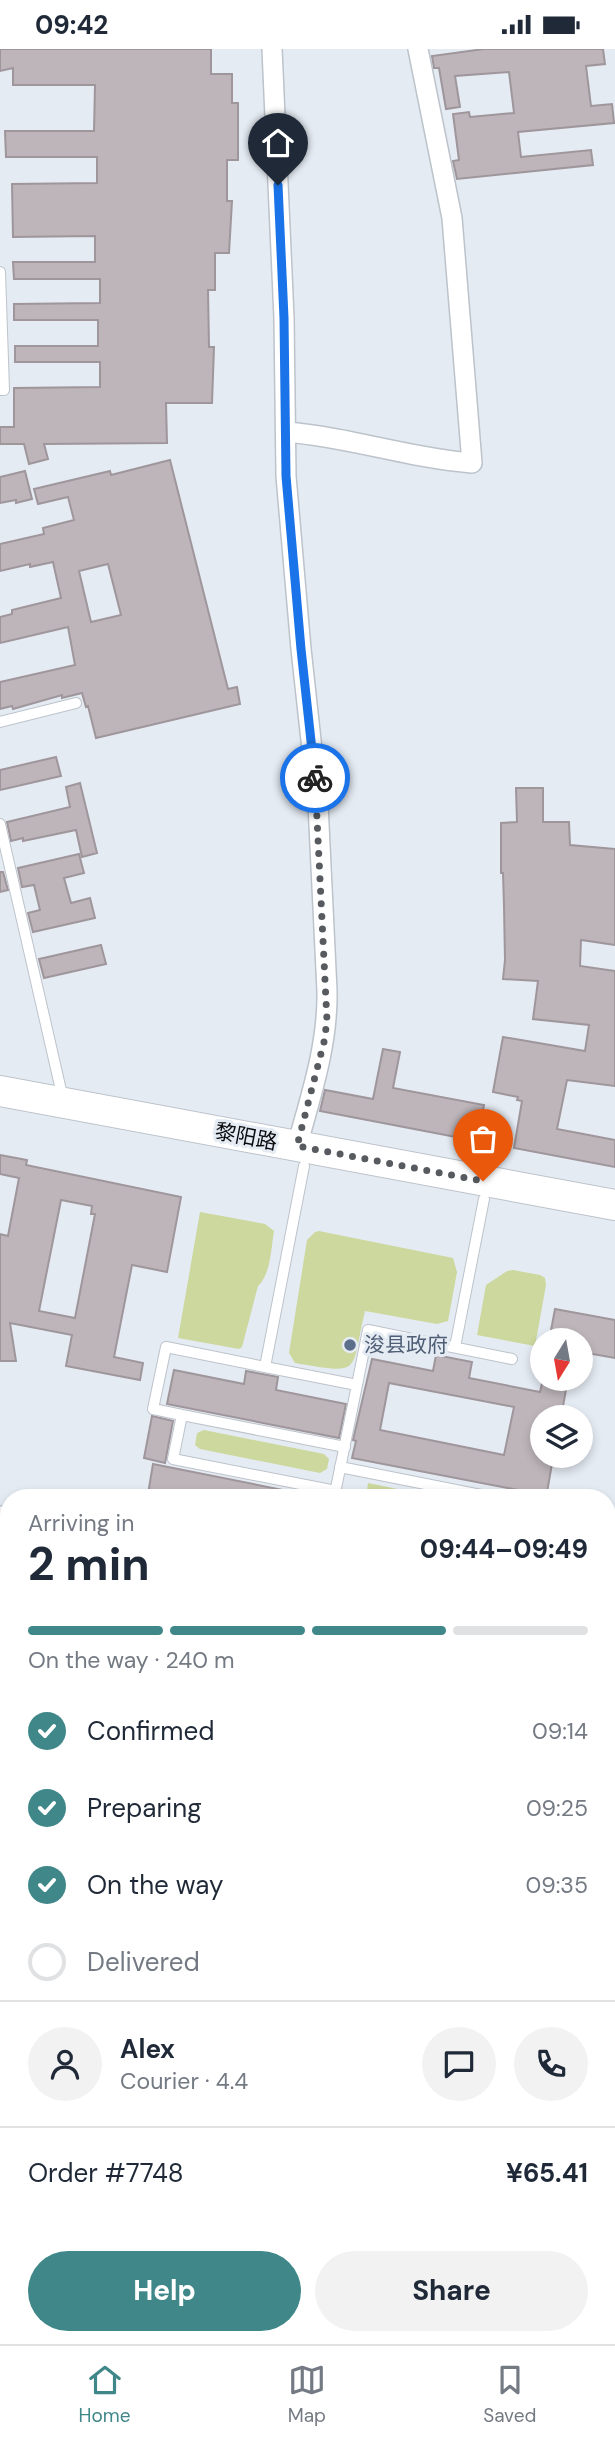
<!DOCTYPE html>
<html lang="en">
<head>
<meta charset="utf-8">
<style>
  :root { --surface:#fff; --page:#f2f2f3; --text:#1f2937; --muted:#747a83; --line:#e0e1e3; --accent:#3f8788 }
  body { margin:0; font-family:"DM Sans","Noto Sans SC",sans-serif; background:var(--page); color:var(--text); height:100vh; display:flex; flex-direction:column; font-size:26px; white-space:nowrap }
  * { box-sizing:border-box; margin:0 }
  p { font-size:23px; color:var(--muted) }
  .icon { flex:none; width:38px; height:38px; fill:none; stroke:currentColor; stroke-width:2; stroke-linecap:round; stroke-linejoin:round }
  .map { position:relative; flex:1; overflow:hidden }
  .details { position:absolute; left:0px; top:1440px; width:616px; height:856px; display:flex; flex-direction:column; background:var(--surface); border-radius:28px 28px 0 0; box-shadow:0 4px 10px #0003 }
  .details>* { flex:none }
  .needle { width:46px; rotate:191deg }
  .tools { position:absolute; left:530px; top:1279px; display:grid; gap:14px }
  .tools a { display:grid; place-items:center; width:63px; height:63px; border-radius:50%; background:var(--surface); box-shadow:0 4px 10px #0003; font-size:35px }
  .pin { position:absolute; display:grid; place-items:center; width:60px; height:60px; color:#fff; margin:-72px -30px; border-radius:50% 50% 50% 0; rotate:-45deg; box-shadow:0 0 7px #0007 }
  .pin .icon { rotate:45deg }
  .courier { position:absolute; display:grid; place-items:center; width:70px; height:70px; margin:-35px; border:5px solid #1a73e8; border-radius:50%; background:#fff; color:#222; box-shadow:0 2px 9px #0007 }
  .summary em { font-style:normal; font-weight:700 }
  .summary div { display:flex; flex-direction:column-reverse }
  .summary { display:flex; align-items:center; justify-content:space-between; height:119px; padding:0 28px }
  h1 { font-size:46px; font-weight:700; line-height:52px }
  .bar { display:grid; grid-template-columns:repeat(4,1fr); gap:10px 7px; align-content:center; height:84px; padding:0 28px }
  .bar i { height:9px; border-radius:5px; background:var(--line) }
  .bar .selected { background:var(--accent) }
  .bar p { grid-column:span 4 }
  .line { display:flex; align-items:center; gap:18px; padding:0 28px; border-top:2px solid var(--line) }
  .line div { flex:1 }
  .round { display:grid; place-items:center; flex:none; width:74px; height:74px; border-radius:37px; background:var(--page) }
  ol { padding:0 28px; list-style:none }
  li { display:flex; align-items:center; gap:21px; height:77px }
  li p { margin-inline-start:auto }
  li .icon { padding:7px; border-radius:50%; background:var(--accent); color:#fff; stroke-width:4 }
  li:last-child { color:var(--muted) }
  li i { width:38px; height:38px; border:4px solid var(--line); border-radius:50% }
  .action { display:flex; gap:14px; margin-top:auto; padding:14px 28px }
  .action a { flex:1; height:80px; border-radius:42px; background:var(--accent); color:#fff; font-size:28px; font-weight:700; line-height:80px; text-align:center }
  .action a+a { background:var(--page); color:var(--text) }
  .status { display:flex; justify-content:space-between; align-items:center; height:49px; padding:0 35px; background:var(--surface); direction:ltr }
  .status svg { height:19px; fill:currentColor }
  .menu { display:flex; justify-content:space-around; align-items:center; height:98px; border-top:2px solid var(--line); background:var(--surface); font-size:19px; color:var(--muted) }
  .menu a { display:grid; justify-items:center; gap:4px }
  .menu .selected { color:var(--accent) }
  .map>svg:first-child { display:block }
  .green { fill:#ccd89d }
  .building { fill:#bdb5ba; stroke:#9f969c; stroke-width:2; fill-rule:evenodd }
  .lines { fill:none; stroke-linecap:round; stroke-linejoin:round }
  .service-casing { stroke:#bdc3cb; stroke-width:12 }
  .minor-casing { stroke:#bdc3cb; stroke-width:22 }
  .tertiary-casing { stroke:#bdc3cb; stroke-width:27 }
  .primary-casing { stroke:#bdc3cb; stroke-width:32 }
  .service { stroke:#fff; stroke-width:10 }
  .minor { stroke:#fff; stroke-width:19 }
  .tertiary { stroke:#fff; stroke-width:24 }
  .primary { stroke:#fff; stroke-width:30 }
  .done { stroke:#575a5f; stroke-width:7; stroke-dasharray:0 12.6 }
  .route { stroke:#1a73e8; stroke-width:9 }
  .service-dot { fill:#5c6f8a; stroke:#e5ebf3; stroke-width:2.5 }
  .labels { text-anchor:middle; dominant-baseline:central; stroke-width:6; stroke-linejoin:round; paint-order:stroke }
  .street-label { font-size:21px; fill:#0a0c0f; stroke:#e5ebf3 }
  .service-label { font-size:21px; fill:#4e5e75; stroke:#e5ebf3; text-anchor:start }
</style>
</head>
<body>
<div class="status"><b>09:42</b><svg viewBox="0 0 49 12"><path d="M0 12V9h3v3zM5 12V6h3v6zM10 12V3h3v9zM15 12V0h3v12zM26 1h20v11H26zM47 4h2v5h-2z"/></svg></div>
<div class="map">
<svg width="615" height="2295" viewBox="0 0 615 2295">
  <rect width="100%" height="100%" fill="#e5ebf3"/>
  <path class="green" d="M200 1163 265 1175 274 1182C271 1199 271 1225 258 1237L242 1298 239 1300 178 1289Z
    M319 1182 453 1209 457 1223 448 1272 437 1275 365 1262C350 1324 364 1326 295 1314L289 1304 307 1191 315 1183Z
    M513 1221 540 1226 545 1229 546 1236 535 1297 477 1286 486 1236 507 1222Z
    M204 1381 324 1405 329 1410 327 1420 320 1424 200 1400 195 1396 197 1384Z
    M368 1434 442 1449H366Z"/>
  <path class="building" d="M0 0H211V25H232V54H238V111H227V152H232L229 204H215V241H208L209 298H214L212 354H166L167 394 44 395 48 410 29 415 24 395H0V378H14V339L100 338V313H15V297H98V271H14V255L100 254V230H14L13 213H95V187L13 188 12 135 97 134V108H6L5 82H94L95 36H13V19L0 22Z
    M484 0H603L605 15 586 17 591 57 612 55 614 74 518 83 521 108 591 101 593 116 457 130 453 112 459 111 453 65 469 63 470 68 514 64 509 23 455 27 460 58 446 60 439 19H434L432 7Z
    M170 411 228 640 237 638 240 655 96 689 88 657 86 658 82 644 62 649V646L13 660 12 657 0 660V633L75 616 68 578 0 594V568L12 565V561L61 549 53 513 30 518V515L0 522V495L44 485 43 479 74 471 68 448 38 455 34 440 110 422 111 426ZM108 515 121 566 91 573 79 522Z
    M25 422 32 450 16 454V451L0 454V428Z
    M56 708 61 727 0 741V721Z
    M80 734 97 804 82 808 76 781 23 792V789L11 792 7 773 70 758 66 738Z
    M516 739H543V773H569L570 796 615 800V896L581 891 580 917 615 922V1037L567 1031 557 1080 615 1091V1118L514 1099 522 1052 517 1051 518 1048 493 1043 503 988 585 1002 589 976 533 970 538 932 503 930 505 911 504 857 503 824H501V774L517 773Z
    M79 805 84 824 64 829 71 854 90 849 95 869 33 883 28 864 40 861 34 836 22 838 18 819Z
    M0 823H3L8 841 0 843Z
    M101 896 106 915 44 929 39 910Z
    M383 1000 400 1003 393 1039 484 1056 477 1092 320 1062 325 1041 373 1050Z
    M0 1106 27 1111 26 1116 181 1148 167 1223 132 1216 114 1308 143 1314 140 1331 66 1317 72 1286 10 1274 16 1312H0V1185L8 1187 19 1129 0 1125ZM61 1151 92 1157 91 1165H95L75 1269 39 1262Z
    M555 1260 615 1271V1309L581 1303V1292H549Z
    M436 1306 472 1313 469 1329 540 1343 543 1330H568L561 1368H542V1407L553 1409 546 1449H527L528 1443 352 1409 356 1392 353 1391 372 1310 433 1322ZM389 1334 514 1358 504 1406 380 1381Z
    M174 1321 244 1335 246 1322 278 1328 276 1341 346 1355 339 1389 167 1355Z
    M152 1367 173 1372 165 1414 144 1409Z
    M153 1415 293 1443V1449H170L148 1445Z"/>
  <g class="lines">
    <defs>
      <path id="service" d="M0 223 4 341H0
        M0 673 76 654
        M0 775 63 1050
        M304 1117 265 1318 357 1336 334 1449
        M455 1298 484 1150
        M357 1336 368 1281 512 1310
        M182 1366 153 1360 166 1298 265 1318
        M340 1418 496 1449
        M336 1442 173 1410 182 1366 345 1398
        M607 1532 615 1534
        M20 2295 21 2287"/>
      <path id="minor" d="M272 0 284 269 286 427 301 600 318 755 327 942C328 996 311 1046 297 1097
        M286 383C350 388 408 409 472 414L452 169 418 0
        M0 1467 9 1504
        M607 1802 615 1803
        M607 2131 615 2132"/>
      <path id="tertiary" d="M0 2281 9 2282
        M40 2287 91 2295"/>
      <path id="primary" d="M0 1042 615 1156"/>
    </defs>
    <use href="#service" class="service-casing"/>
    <use href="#minor" class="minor-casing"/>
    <use href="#tertiary" class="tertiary-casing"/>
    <use href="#primary" class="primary-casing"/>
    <use href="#service" class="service"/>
    <use href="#minor" class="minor"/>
    <use href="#tertiary" class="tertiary"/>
    <use href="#primary" class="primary"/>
  </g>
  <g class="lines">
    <path class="done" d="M315 729 327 972 324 993 297 1097 483 1132"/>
    <path class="route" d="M278 136 284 269 286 427 301 600 315 729"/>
  </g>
  <circle class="service-dot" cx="350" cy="1296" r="7"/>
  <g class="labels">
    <g class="street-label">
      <text transform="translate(246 1088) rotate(11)">黎阳路</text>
    </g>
    <g class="service-label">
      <text x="364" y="1296">浚县政府</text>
    </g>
  </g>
</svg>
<div class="tools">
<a><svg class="needle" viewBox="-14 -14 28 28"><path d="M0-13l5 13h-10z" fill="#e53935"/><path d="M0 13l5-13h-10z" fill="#747a83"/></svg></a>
<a><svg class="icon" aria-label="layers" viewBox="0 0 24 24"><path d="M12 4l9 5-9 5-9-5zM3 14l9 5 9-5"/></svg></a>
</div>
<div class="pin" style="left:483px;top:1132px;background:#ea580c"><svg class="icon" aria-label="bag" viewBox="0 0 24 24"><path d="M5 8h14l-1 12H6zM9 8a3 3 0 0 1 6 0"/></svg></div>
<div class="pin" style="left:278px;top:136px;background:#1f2937"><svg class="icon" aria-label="home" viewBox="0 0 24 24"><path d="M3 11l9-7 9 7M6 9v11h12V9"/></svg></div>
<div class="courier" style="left:315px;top:729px"><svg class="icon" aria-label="bike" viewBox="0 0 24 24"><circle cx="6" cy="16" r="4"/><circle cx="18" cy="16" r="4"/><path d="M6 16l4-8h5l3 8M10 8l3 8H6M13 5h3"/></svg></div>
<section class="details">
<div class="summary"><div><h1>2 min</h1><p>Arriving in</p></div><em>09:44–09:49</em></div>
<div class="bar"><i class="selected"></i><i class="selected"></i><i class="selected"></i><i></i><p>On the way · 240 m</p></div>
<ol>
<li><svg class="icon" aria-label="check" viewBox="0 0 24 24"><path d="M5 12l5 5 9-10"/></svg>Confirmed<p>09:14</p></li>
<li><svg class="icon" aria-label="check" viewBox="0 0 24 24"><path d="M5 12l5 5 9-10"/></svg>Preparing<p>09:25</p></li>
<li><svg class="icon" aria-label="check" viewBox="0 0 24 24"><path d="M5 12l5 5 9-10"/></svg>On the way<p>09:35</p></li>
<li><i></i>Delivered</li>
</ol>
<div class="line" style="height:126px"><a class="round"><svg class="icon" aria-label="person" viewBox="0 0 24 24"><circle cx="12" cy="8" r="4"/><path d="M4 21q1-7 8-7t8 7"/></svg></a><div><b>Alex</b><p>Courier · 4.4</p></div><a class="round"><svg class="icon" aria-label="chat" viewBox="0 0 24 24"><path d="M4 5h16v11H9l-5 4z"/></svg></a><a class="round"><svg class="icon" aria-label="phone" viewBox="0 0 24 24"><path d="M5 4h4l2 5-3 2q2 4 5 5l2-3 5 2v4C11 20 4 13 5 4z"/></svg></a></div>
<div class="line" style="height:91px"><div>Order #7748</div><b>¥65.41</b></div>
<div class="action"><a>Help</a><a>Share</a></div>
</section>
</div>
<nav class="menu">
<a class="selected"><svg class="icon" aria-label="home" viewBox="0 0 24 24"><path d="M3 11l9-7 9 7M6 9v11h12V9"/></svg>Home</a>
<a><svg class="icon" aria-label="map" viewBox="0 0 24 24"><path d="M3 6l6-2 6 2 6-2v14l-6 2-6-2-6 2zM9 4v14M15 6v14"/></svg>Map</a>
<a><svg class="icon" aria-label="saved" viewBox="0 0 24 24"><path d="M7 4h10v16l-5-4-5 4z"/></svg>Saved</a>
</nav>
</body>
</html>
